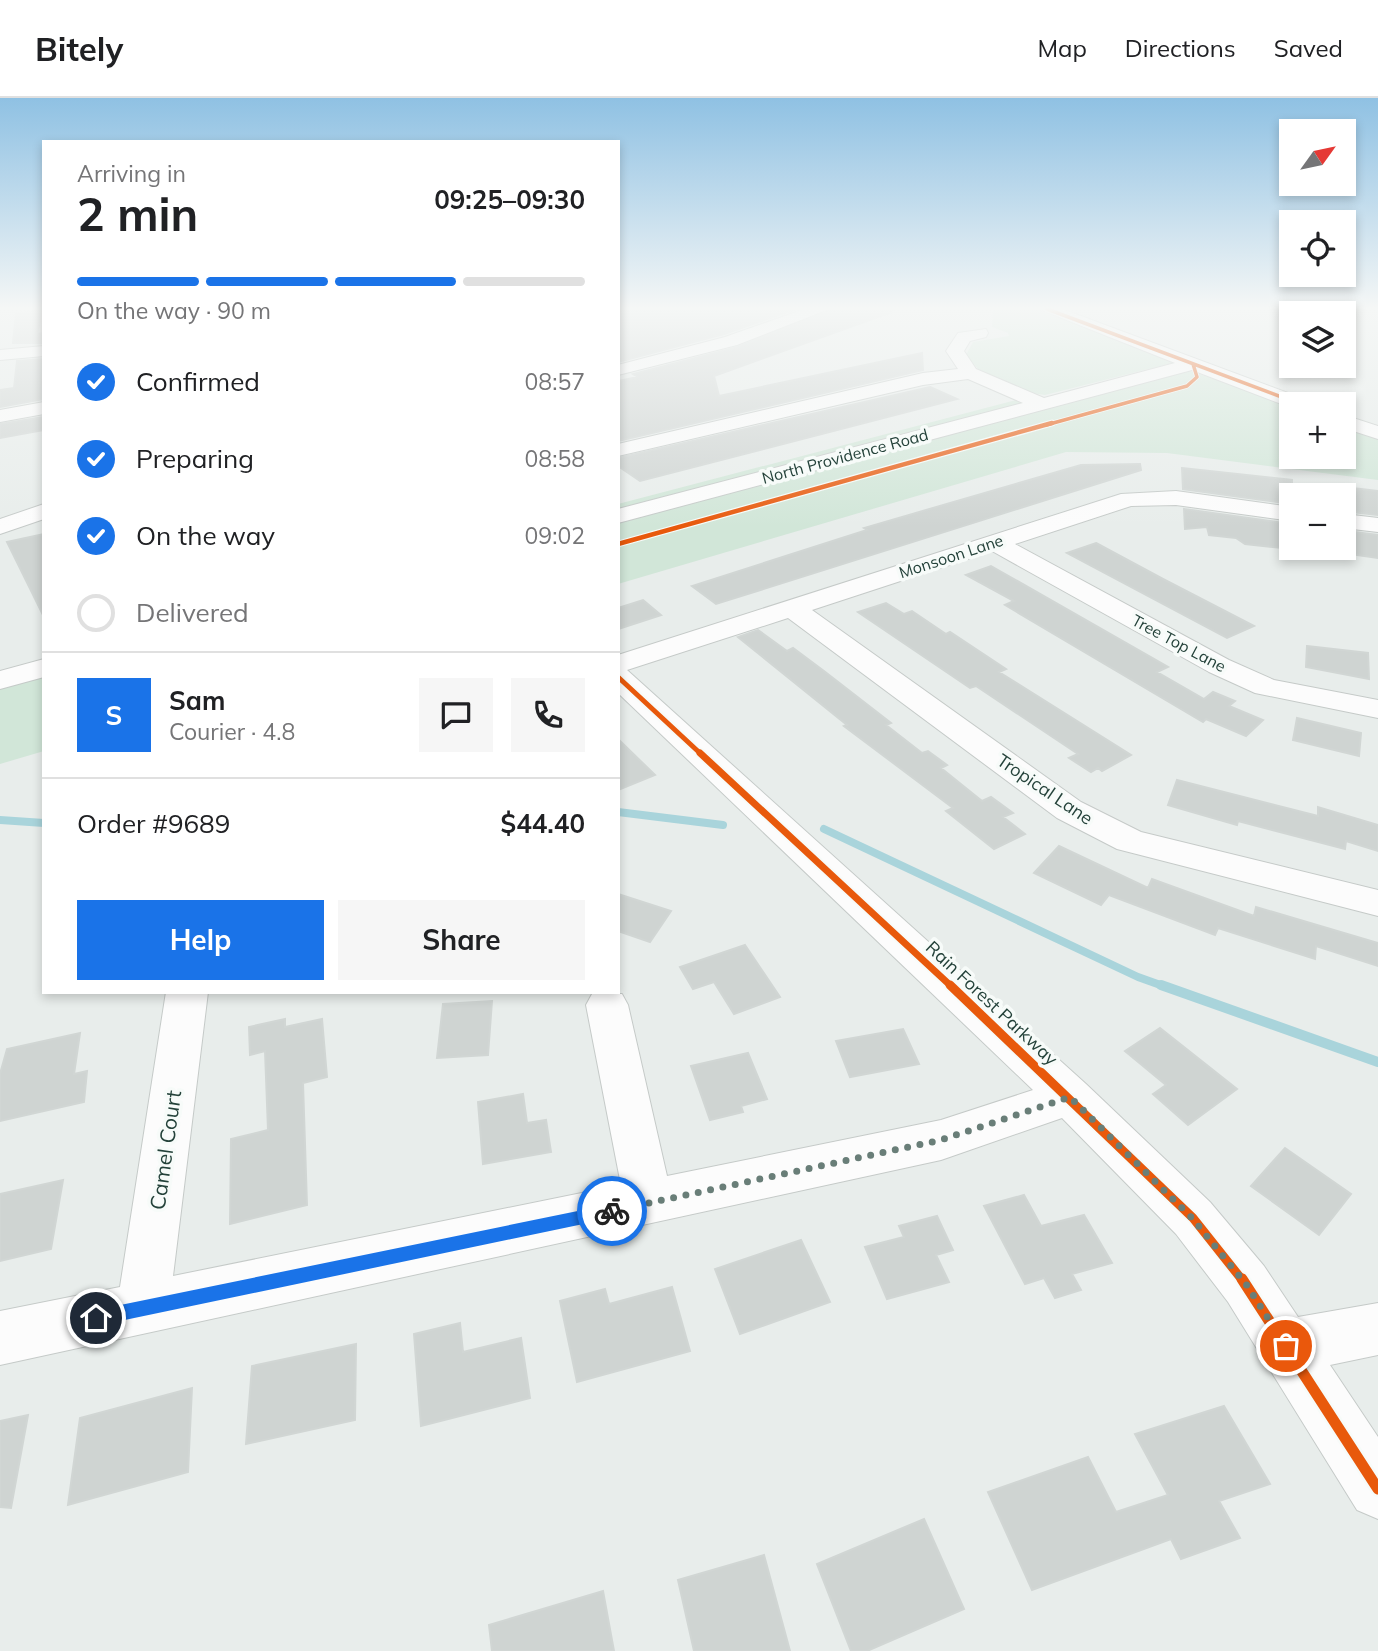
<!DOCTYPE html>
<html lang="en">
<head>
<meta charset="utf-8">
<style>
  :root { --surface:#fff; --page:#f6f6f6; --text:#202124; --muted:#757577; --line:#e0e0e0; --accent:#1a73e8 }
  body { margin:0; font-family:Mulish,sans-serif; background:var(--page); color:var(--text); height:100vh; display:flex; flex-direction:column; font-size:26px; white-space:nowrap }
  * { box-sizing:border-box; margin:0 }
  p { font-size:23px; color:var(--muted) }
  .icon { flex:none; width:38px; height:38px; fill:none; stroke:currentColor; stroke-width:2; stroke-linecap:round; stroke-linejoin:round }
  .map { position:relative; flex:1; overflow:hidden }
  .details { position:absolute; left:42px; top:42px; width:578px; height:854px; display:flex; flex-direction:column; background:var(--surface); border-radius:0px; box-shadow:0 4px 10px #0003 }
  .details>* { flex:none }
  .needle { width:46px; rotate:57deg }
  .buttons { position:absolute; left:1279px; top:21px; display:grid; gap:14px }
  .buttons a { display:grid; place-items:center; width:77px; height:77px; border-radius:0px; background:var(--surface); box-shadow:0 4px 10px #0003; font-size:35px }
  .pin { position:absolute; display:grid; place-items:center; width:60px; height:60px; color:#fff; margin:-30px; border:4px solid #fff; border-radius:50%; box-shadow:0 2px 7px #0007 }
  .courier { position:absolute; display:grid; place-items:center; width:70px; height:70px; margin:-35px; border:5px solid #1a73e8; border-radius:50%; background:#fff; color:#222; box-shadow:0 2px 9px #0007 }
  .overview em { font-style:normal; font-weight:700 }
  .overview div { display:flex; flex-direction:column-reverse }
  .overview { display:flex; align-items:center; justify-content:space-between; height:119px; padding:0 35px }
  h1 { font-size:46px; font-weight:700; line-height:52px }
  .bar { display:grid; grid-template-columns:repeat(4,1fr); gap:10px 7px; align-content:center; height:84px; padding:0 35px }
  .bar i { height:9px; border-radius:5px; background:var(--line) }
  .bar .on { background:var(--accent) }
  .bar p { grid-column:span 4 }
  .line { display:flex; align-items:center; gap:18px; padding:0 35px; border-top:2px solid var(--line) }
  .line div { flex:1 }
  .round { display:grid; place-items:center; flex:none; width:74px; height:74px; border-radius:0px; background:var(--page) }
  ol { padding:0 35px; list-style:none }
  li { display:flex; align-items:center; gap:21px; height:77px }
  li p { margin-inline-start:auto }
  li .icon { padding:7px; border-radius:50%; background:var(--accent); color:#fff; stroke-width:4 }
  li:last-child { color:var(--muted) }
  li i { width:38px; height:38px; border:4px solid var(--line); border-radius:50% }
  .primary-button { display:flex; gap:14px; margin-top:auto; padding:14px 35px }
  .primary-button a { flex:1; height:80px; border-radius:0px; background:var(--accent); color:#fff; font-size:28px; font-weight:700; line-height:80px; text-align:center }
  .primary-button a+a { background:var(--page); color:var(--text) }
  header { display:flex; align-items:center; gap:42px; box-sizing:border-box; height:98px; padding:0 35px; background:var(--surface); border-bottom:2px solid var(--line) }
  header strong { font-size:33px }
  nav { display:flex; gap:38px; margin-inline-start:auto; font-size:24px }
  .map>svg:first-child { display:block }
  .green { fill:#d1e6d8 }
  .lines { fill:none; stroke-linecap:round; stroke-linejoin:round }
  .stream-far1 { stroke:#a9d4db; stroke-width:8 }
  .stream { stroke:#a9d4db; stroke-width:10 }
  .building { fill:#cfd4d2; stroke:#d1d6d4; stroke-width:2 }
  .minor-casing { stroke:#c5cac8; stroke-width:2 }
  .minor { fill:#fcfcfc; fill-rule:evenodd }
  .cycleway-far5-casing { stroke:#f7fbf9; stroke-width:5 }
  .cycleway-far4-casing { stroke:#f7fbf9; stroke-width:7 }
  .cycleway-far3-casing { stroke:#f7fbf9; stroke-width:9 }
  .cycleway-far2-casing { stroke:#f7fbf9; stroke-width:11 }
  .cycleway-far1-casing { stroke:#f7fbf9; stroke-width:13 }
  .cycleway-casing { stroke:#f7fbf9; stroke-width:16 }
  .cycleway-far5 { stroke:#e8590c; stroke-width:3.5 }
  .cycleway-far4 { stroke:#e8590c; stroke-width:4.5 }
  .cycleway-far3 { stroke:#e8590c; stroke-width:5 }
  .cycleway-far2 { stroke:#e8590c; stroke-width:7 }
  .cycleway-far1 { stroke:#e8590c; stroke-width:9 }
  .cycleway { stroke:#e8590c; stroke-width:11 }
  .route { fill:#1a73e8 }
  .done { stroke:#697e78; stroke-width:7; stroke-dasharray:0 12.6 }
  .labels { text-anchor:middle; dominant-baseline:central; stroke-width:7; stroke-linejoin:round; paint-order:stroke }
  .far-street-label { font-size:16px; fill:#24423a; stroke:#f7fbf9 }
  .street-label { font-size:18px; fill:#24423a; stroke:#f7fbf9 }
  .near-street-label { font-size:21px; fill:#24423a; stroke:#f7fbf9 }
</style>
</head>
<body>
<header>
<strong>Bitely</strong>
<nav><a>Map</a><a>Directions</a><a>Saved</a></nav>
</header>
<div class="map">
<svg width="1378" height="1553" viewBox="0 0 1378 1553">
  <rect width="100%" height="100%" fill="#e8edeb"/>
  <path class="green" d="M993 211H1042L1176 264 1045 297 1025 294 994 279 978 271 966 257 973 244 1009 238 1008 235 992 229Z
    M1187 272 1291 307 1292 359H1344V327L1378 340V382L1167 355 1066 354 618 486V423Z
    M1020 301V306L1013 309 618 412V406Z
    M44 578V653L0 666V589Z"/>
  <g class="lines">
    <path class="stream-far1" d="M618 714 723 727
      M0 722 44 725
      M824 731 1138 879 1166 889"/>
    <path class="stream" d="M1161 887 1378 964"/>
  </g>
  <path class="building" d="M618 211H796L724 236 618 264Z
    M831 211H892V214L714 278 719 298 922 255 923 272 618 343V283L638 279 633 276 738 249Z
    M42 213 37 236 44 235V245H13L16 215Z
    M44 261V301L0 309V292L14 290 17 263Z
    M930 289 957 301 640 383 618 368V360Z
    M44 319V332L0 340V326Z
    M1140 366 1141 372 716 506 692 488 867 432 864 430 1081 367Z
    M1182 370 1292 382V406L1183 391Z
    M1344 389 1378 393V417L1344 413Z
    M1184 411 1292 426V451L1245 446 1236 440 1209 437 1207 429 1185 431Z
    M1347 433 1378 437V460L1351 456Z
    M44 436V519L7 444Z
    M1096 445 1163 481 1254 528 1227 540 1067 455Z
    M991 468 1168 569 1157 574 1204 601 1213 594 1235 603 1229 608 1263 622 1246 638 1206 621 1203 624 1005 507 1014 503 966 477Z
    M643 502 661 517 618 531V510Z
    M886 505 904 516 912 513 946 536 950 534 1006 571 999 574 1131 657 1102 673 1098 670 1091 674 1069 660 1078 656 976 588 970 590 858 514Z
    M758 532 787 553 793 550 824 573 891 625 886 627 922 655 928 653 947 667 941 670 982 703 991 699 1013 715 1003 719 1025 736 994 751 946 713 953 710 844 628 847 627 738 539Z
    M1307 548 1368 555 1369 581 1306 569Z
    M1297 620 1361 635 1359 658 1293 642Z
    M618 641 655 677 618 692Z
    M1177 682 1318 718V709L1378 727V753L1346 743 1345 751 1238 723 1237 727 1168 707Z
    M1059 748 1148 790 1152 781 1254 818 1256 809 1378 845V868L1316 848 1315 861 1218 830 1215 837 1109 797 1101 807 1034 775Z
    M618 796 671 813 650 844 618 833Z
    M745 847 780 899 734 916 714 884 693 891 680 869Z
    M492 903 488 957 437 960 443 906Z
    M285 921V929L322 921 327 979 303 985 307 1107 230 1126 231 1041 268 1032 265 953 250 957 249 929Z
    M1160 930 1237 991 1188 1027 1153 996 1166 987 1125 953Z
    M903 931 919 966 850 979 836 943Z
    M80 935 74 976 87 973 84 1004 0 1023V976L7 951Z
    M748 955 767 1001 741 1008 743 1014 710 1022 691 968Z
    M523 996 527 1025 546 1022 551 1054 483 1066 478 1004Z
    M1285 1050 1351 1096 1319 1137 1251 1088Z
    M63 1082 51 1151 0 1163V1096Z
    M1024 1097 1041 1128 1084 1117 1112 1165 1072 1176 1081 1192 1055 1200 1044 1180 1025 1186 984 1108Z
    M937 1118 953 1152 936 1157 949 1184 887 1201 865 1149 904 1139 899 1128Z
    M801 1142 830 1204 740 1236 715 1171Z
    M672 1189 690 1253 577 1284 560 1203 605 1191 609 1206Z
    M460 1225 463 1254 521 1240 530 1300 421 1328 414 1236Z
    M356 1246 355 1322 246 1346 252 1268Z
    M192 1290 188 1374 68 1407 80 1320Z
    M1224 1308 1270 1386 1219 1403 1240 1440 1181 1461 1171 1441 1032 1492 988 1394 1088 1359 1116 1414 1168 1397 1135 1336Z
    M28 1317 11 1410 0 1409V1323Z
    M924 1421 964 1511 867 1553H851L817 1466Z
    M764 1457 790 1553H694L678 1482Z
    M603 1493 614 1553H492L489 1527Z"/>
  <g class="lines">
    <defs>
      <path id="minor" d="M805 211H829L737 247 618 277V267L725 239Z
        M1039 211H1062L1307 302 1310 306H1292V310L1192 272 618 425V411L1023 305 968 281 923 287 618 358V346L923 275 958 271 946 253 958 235 986 231 988 235 986 239 970 243 964 253 976 271 1044 300 1175 265Z
        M44 248V258L0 262V252Z
        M44 304V316L0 324V312Z
        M1344 317 1378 328V341L1344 330Z
        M1176 393 1292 409V423L1176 407 1131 408 1015 446 1229 562 1274 582 1378 602V620L1255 595 1209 574 992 453 812 512 1081 704 1141 734 1378 792V818L1117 751 1057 720 788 520 627 572 1086 986 1210 1104 1264 1168 1298 1219 1378 1205V1257L1330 1267 1378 1339V1421L1357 1412 1228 1204 1176 1136 1062 1020 941 1062 0 1267V1213L120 1189 166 894H208L173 1178 621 1087 586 907 592 896H622L628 907 667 1078 941 1022 1033 992 618 595V557L1121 396Z
        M44 406V421L0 436V421Z
        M1344 416 1378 420V434L1344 430Z
        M44 561V579L0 591V573Z"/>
    </defs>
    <use href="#minor" class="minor-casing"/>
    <use href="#minor" class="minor"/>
    <defs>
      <path id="cycleway-far5" d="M1047 211 1300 306
        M1046 327 1187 288 1197 279 1193 266"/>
      <path id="cycleway-far4" d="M618 446 1052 325"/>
      <path id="cycleway-far3" d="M618 579 702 657"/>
      <path id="cycleway-far2" d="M700 655 952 889"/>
      <path id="cycleway-far1" d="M950 887 1193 1120 1243 1183"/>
      <path id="cycleway" d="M1242 1181 1378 1391"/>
    </defs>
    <use href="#cycleway-far5" class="cycleway-far5-casing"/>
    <use href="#cycleway-far4" class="cycleway-far4-casing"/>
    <use href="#cycleway-far3" class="cycleway-far3-casing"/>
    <use href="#cycleway-far2" class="cycleway-far2-casing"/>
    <use href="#cycleway-far1" class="cycleway-far1-casing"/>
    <use href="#cycleway" class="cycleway-casing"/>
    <use href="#cycleway-far5" class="cycleway-far5"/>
    <use href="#cycleway-far4" class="cycleway-far4"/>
    <use href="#cycleway-far3" class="cycleway-far3"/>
    <use href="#cycleway-far2" class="cycleway-far2"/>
    <use href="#cycleway-far1" class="cycleway-far1"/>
    <use href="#cycleway" class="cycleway"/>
  </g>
  <linearGradient id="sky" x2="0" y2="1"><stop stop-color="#8fc1e3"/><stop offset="0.49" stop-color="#f5f7f6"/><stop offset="1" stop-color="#f5f7f6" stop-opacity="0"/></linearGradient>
  <rect width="1378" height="429" fill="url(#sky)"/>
  <path class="route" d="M612 1106 620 1113 612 1120 96 1228 87 1220 96 1212Z"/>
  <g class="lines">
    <path class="done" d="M612 1113 941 1042 1070 999 1192 1120 1246 1186 1286 1248"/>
  </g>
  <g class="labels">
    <g class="far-street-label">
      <text transform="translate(845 358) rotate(-15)">North Providence Road</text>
      <text transform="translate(951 458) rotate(-18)">Monsoon Lane</text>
      <text transform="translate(1179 545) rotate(28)">Tree Top Lane</text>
    </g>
    <g class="street-label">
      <text transform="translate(1045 691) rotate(34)">Tropical Lane</text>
      <text transform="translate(992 905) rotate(43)">Rain Forest Parkway</text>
    </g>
    <g class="near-street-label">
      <text transform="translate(165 1052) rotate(-82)">Camel Court</text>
    </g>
  </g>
</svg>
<div class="buttons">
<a><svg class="needle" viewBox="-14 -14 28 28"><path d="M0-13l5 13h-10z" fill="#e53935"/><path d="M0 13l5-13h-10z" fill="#757577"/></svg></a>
<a><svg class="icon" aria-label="locate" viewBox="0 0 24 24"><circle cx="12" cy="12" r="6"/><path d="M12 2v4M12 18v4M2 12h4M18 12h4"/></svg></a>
<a><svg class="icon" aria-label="layers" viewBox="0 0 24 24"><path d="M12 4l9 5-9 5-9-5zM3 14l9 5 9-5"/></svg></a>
<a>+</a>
<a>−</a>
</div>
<div class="pin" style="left:1286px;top:1248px;background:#ea580c"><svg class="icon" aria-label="bag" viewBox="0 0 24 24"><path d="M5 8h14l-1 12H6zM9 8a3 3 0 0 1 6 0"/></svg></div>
<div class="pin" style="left:96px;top:1220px;background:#1f2937"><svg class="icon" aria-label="home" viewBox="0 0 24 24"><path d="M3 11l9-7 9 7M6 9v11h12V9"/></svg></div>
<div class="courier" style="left:612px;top:1113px"><svg class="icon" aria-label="bike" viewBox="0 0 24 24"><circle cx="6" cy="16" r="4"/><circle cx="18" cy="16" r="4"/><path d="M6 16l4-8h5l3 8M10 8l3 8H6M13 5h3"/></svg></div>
<section class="details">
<div class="overview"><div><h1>2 min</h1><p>Arriving in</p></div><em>09:25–09:30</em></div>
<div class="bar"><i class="on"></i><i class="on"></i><i class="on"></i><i></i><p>On the way · 90 m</p></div>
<ol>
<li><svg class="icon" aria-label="check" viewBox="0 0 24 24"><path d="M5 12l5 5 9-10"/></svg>Confirmed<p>08:57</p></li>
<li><svg class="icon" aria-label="check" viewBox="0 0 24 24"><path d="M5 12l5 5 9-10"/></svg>Preparing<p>08:58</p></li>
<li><svg class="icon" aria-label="check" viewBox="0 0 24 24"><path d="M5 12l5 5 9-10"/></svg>On the way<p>09:02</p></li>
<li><i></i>Delivered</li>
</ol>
<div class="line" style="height:126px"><b class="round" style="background:var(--accent);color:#fff">S</b><div><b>Sam</b><p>Courier · 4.8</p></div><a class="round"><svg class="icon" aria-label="chat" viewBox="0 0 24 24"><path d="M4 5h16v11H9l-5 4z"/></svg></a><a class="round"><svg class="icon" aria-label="phone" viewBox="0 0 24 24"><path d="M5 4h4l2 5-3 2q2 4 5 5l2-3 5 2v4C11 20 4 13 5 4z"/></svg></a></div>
<div class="line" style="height:91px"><div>Order #9689</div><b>$44.40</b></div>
<div class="primary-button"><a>Help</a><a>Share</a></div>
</section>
</div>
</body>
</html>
